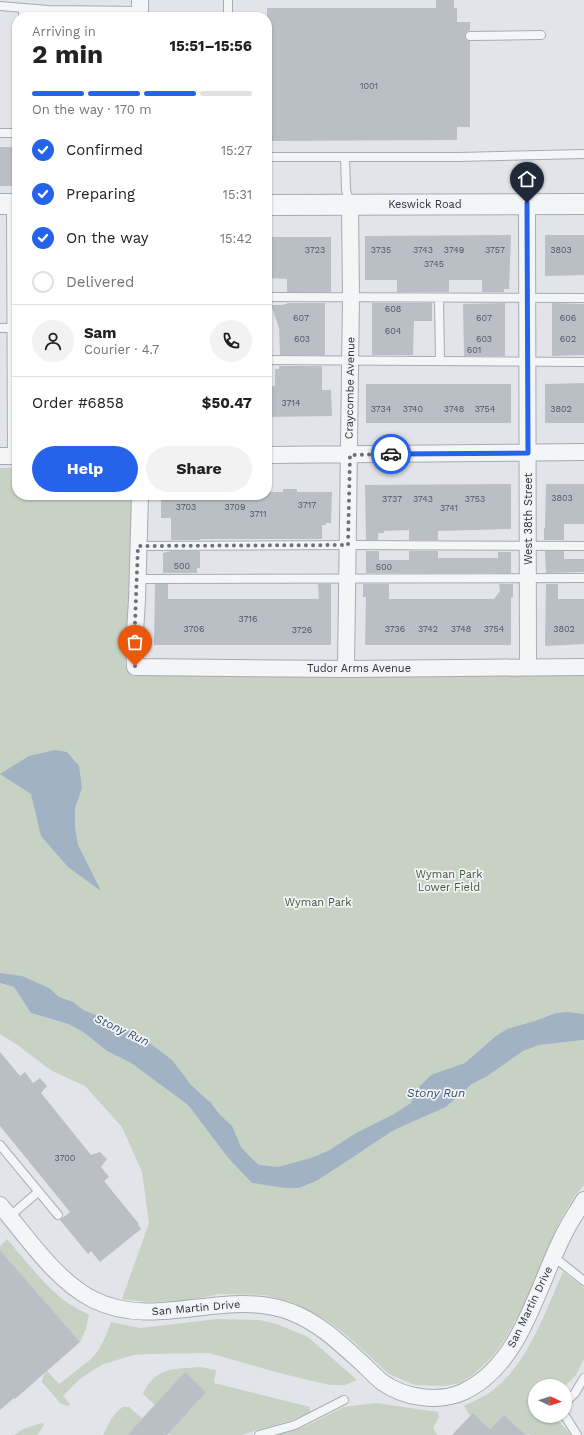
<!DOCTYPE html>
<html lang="en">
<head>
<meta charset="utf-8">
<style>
  :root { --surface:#fff; --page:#f2f2f2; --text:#222; --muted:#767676; --line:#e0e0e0; --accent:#2563eb }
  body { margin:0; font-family:"Work Sans",sans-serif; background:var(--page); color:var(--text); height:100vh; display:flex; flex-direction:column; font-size:15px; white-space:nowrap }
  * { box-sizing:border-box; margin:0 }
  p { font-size:13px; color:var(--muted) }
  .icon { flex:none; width:22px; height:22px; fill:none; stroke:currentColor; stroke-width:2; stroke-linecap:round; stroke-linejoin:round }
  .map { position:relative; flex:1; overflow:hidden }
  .side { position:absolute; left:12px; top:12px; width:260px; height:488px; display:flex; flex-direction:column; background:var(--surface); border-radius:16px; box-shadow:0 1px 3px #0004 }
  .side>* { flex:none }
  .needle { width:26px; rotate:93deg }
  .buttons { position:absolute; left:528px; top:1379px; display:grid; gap:8px }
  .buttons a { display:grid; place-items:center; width:44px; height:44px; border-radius:50%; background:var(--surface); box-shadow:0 1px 3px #0004; font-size:20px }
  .pin { position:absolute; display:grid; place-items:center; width:34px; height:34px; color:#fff; margin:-41px -17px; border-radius:50% 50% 50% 0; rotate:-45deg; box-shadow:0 0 4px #0007 }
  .pin .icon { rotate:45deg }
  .courier { position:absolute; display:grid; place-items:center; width:40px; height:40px; margin:-20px; border:3px solid #2563eb; border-radius:50%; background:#fff; color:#222; box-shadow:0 1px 5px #0007 }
  .headline em { font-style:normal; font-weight:700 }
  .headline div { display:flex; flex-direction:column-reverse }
  .headline { display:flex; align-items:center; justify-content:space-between; height:68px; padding:0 20px }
  h1 { font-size:26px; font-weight:700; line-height:30px }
  .bar { display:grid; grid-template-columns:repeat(4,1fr); gap:6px 4px; align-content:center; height:48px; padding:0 20px }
  .bar i { height:5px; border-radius:3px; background:var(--line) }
  .bar .active { background:var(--accent) }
  .bar p { grid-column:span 4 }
  .line { display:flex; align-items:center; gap:10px; padding:0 20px; border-top:1px solid var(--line) }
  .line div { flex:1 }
  .round { display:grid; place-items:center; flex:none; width:42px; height:42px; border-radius:21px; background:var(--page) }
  ol { padding:0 20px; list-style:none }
  li { display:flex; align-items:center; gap:12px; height:44px }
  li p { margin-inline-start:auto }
  li .icon { padding:4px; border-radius:50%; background:var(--accent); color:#fff; stroke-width:4 }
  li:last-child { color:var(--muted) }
  li i { width:22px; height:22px; border:2px solid var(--line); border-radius:50% }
  .action { display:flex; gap:8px; margin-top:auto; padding:8px 20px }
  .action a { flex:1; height:46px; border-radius:24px; background:var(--accent); color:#fff; font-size:16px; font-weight:700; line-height:46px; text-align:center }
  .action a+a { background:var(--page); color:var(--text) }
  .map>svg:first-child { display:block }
  .green { fill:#c7d2c4 }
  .water { fill:#a1b2c5 }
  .building { fill:#babec5 }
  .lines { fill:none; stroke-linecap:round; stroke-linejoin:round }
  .service-casing { stroke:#a8abb3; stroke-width:10 }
  .minor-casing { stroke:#a8abb3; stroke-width:18 }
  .tertiary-casing { stroke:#a8abb3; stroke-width:22 }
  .service { stroke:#f4f5f7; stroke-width:8 }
  .minor { stroke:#f4f5f7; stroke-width:16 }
  .tertiary { stroke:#f4f5f7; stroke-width:20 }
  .done { stroke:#6c707a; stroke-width:4; stroke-dasharray:0 7.2 }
  .route { stroke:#2563eb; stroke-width:5 }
  .labels { text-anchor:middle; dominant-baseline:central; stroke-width:3.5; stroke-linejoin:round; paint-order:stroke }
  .number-label { font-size:9px; fill:#505560 }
  .street-label { font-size:11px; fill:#2c323f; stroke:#f1f3f6 }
  .park-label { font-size:11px; fill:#40593b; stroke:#f1f3f6 }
  .water-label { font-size:12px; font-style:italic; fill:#3a516e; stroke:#f1f3f6 }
</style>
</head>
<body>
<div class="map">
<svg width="584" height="1435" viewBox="0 0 584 1435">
  <rect width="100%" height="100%" fill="#e2e4e9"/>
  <path class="green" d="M0 468H17V495H134L125 663 132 676H584V1031L532 1035 318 1170 256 1172 191 1100 0 977Z
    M0 983 14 987 31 1013 68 1024 83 1032 107 1051 131 1063 188 1105 229 1159 252 1183 259 1184 364 1150 394 1130 446 1107 472 1084 486 1077 523 1051 539 1045 584 1040V1185L574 1197 559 1223 549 1245 542 1273 505 1339 492 1357 475 1373 461 1383 444 1386 415 1385 389 1374 344 1333 326 1320 294 1303 265 1295 220 1294 183 1301 147 1302 122 1299 149 1223 142 1172 122 1127 85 1086 52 1071 16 1044 0 1034Z
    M7 1239C24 1259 40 1280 60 1297 68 1304 79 1309 89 1315L86 1329 80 1342 0 1250V1246Z
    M563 1272 584 1288V1359L576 1375 565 1386H535V1416H554L571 1435H530L529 1434 526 1435 504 1415 490 1429 473 1413 470 1416 464 1406C472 1402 482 1398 489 1393 527 1367 545 1312 563 1272Z
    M218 1319 260 1320 277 1324 308 1337 357 1380 345 1385H330L283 1374 209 1353 149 1354 133 1355 104 1364 93 1370 80 1379 63 1396 70 1404 69 1406 61 1404 42 1382 43 1377 47 1371 59 1384 90 1360C101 1350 106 1335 111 1322L140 1328Z
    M200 1367 216 1370 214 1383 310 1407V1412L306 1414 292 1420 241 1435H170L168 1433 206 1392 185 1373 155 1405 143 1394C155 1367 174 1369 200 1367Z
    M376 1403 438 1412 439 1417 433 1428 438 1435H276L302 1428 344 1407Z
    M123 1407H129L142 1418 127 1435H103C108 1425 113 1413 123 1407Z
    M42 1423 44 1425 37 1435H14L23 1429Z"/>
  <path class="water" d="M55 750 67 752 79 766 82 788 75 808V828L78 845 101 891 68 867 41 836 31 794 0 774 29 756Z
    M0 973 22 976 49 988 59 997 73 1002 83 1010 106 1019 143 1038 172 1060 191 1085 211 1103 220 1115 232 1126 241 1147 250 1157 259 1165 278 1167 311 1158 328 1151 356 1133 394 1114 411 1103 416 1090 431 1075 465 1063 496 1036 507 1029 535 1021 556 1013 568 1012 584 1014V1040L539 1045 523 1051 486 1077 472 1084 446 1107 394 1130 318 1180 299 1188H285L252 1183 229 1159 188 1105 131 1063 107 1051 83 1032 68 1024 31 1013 14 987 0 983Z"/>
  <path class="building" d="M436 0H454V8H457V22H470V30L467 32 465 36 466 39 470 41V127H457V140L267 141V8H436Z
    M0 147H17V186H0Z
    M511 235 509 289H504V292H482V280H449V292H397V280H365V236Z
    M545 235H584V275L545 276Z
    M267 237H331V292H287V279L267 278Z
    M287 303H325V355H280L279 328 271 305H284L283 304H287Z
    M372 303H432V321H414L413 355H372Z
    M505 303V356H464L463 304Z
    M552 303 584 304V355L552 356Z
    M279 366H322V390H331L332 416 267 417 268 386H275V369H279Z
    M584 383V423H545V384Z
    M366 384H511V423H366Z
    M511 484V529L438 531V540H409V530L384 531V533H378V540H366L365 485Z
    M546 484H584V524H564V540H544V528H545Z
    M283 489H297V492H332L331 523H326V525H322V539H200V540H171V518H161V495H267V492H283Z
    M171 551H200V568H197V573H163V553Z
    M366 551H379V560H409V551H438V558H498V552H511V573H366Z
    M545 551H564V559H584V572L546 573Z
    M155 584H168V599H319L318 584H331V645H154Z
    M363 584H389V599H494L500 591 499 584H513V597H511V645H365L366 597H363Z
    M546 584H558V599H584V644L545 646Z
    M0 1052 20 1076 25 1072 33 1083 40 1078 47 1086 41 1093 91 1155 100 1152 107 1159 101 1167 109 1177 104 1181 139 1224 138 1225 141 1229 100 1262 91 1251 88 1254 60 1220 70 1212 0 1126Z
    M0 1250 80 1342 15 1399 14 1398 0 1410Z
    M185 1372 206 1392 167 1435H127Z
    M473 1413 490 1429 504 1415 526 1435H452Z"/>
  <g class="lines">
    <defs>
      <path id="service" d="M0 6 48 10 140 11
        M23 8V17
        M228 17V0
        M470 36 541 35
        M0 133H17
        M267 157H458L584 154
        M345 157 346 190 350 204
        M267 297 584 298
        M439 298 440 361
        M0 328H16
        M267 360 584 362
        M138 546 348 545 584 546
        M137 579 584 578
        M0 1145 58 1215
        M10 1216 38 1192
        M554 1257 584 1281
        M565 1403 575 1393 584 1378
        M565 1416 577 1435
        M259 1435 295 1425 344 1400"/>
      <path id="minor" d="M140 17V0
        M527 203 528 667
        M15 204 16 456
        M267 455 584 452
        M0 456H17
        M140 495 137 600 134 648 135 667 346 669 584 667
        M346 669 351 297 350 204
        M0 1205C27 1237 56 1281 94 1300 158 1331 225 1287 291 1312 320 1323 342 1345 365 1366 370 1371 376 1377 382 1382 404 1398 438 1403 463 1392 523 1364 537 1284 566 1230 571 1220 578 1210 584 1200"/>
      <path id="tertiary" d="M0 204H17
        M267 205 584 204"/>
    </defs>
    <use href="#service" class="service-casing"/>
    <use href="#minor" class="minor-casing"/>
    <use href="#tertiary" class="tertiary-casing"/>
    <use href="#service" class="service"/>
    <use href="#minor" class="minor"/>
    <use href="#tertiary" class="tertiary"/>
  </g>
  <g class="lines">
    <path class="done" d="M135 666 134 648 138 546 348 545 350 455 391 454"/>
    <path class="route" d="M391 454 528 453 527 203"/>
  </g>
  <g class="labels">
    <g class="number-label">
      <text x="369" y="86">1001</text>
      <text x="315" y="250">3723</text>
      <text x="381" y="250">3735</text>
      <text x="423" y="250">3743</text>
      <text x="454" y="250">3749</text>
      <text x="495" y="250">3757</text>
      <text x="561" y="250">3803</text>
      <text x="434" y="264">3745</text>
      <text x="393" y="309">608</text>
      <text x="301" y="318">607</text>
      <text x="484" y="318">607</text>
      <text x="568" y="318">606</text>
      <text x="393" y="331">604</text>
      <text x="302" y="339">603</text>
      <text x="484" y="339">603</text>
      <text x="568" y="339">602</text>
      <text x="474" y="350">601</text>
      <text x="291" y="403">3714</text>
      <text x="381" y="409">3734</text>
      <text x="413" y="409">3740</text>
      <text x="454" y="409">3748</text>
      <text x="485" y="409">3754</text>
      <text x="561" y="409">3802</text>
      <text x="562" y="498">3803</text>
      <text x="392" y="499">3737</text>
      <text x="423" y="499">3743</text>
      <text x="475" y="499">3753</text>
      <text x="307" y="505">3717</text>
      <text x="186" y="507">3703</text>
      <text x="235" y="507">3709</text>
      <text x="449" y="508">3741</text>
      <text x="258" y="514">3711</text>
      <text x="182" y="566">500</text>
      <text x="384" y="567">500</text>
      <text x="248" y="619">3716</text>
      <text x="194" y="629">3706</text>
      <text x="395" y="629">3736</text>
      <text x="428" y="629">3742</text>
      <text x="461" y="629">3748</text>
      <text x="494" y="629">3754</text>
      <text x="564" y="629">3802</text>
      <text x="302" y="630">3726</text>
      <text x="65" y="1158">3700</text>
    </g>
    <g class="street-label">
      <text x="425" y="204">Keswick Road</text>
      <text transform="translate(350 388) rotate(-89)">Craycombe Avenue</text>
      <text transform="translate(528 519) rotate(-90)">West 38th Street</text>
      <text x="359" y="668">Tudor Arms Avenue</text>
      <text transform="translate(530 1307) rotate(-64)">San Martin Drive</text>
      <text transform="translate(196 1308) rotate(-5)">San Martin Drive</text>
    </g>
    <g class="park-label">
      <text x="449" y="874">Wyman Park<tspan x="449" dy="13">Lower Field</tspan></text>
      <text x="318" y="902">Wyman Park</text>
    </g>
    <g class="water-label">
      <text transform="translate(122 1030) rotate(25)">Stony Run</text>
      <text x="436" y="1093">Stony Run</text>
    </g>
  </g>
</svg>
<div class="buttons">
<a><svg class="needle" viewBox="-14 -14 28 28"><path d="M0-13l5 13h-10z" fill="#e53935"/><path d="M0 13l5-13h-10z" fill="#767676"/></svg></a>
</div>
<div class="pin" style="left:135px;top:666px;background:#ea580c"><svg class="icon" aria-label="bag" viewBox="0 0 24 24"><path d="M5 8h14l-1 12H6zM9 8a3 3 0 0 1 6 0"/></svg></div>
<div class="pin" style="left:527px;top:203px;background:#1f2937"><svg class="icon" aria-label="home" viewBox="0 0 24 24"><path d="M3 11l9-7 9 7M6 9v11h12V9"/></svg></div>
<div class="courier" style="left:391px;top:454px"><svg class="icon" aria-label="car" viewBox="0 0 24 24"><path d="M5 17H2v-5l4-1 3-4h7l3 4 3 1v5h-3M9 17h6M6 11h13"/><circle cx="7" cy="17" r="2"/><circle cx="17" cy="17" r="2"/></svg></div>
<section class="side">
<div class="headline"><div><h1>2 min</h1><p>Arriving in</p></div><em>15:51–15:56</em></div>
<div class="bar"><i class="active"></i><i class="active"></i><i class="active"></i><i></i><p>On the way · 170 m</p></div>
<ol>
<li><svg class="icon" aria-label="check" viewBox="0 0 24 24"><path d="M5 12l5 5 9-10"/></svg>Confirmed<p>15:27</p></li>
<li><svg class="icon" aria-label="check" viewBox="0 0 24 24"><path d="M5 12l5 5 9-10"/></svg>Preparing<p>15:31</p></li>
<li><svg class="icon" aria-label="check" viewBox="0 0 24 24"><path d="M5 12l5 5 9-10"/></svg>On the way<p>15:42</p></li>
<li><i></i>Delivered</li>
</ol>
<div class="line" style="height:72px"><a class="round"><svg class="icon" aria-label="person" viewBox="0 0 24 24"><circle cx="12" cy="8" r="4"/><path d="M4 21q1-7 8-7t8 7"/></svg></a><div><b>Sam</b><p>Courier · 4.7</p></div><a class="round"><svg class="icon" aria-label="phone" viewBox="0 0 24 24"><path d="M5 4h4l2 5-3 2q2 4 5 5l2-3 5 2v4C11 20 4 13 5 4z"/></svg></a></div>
<div class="line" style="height:52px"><div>Order #6858</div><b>$50.47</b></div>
<div class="action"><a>Help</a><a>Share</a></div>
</section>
</div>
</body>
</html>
